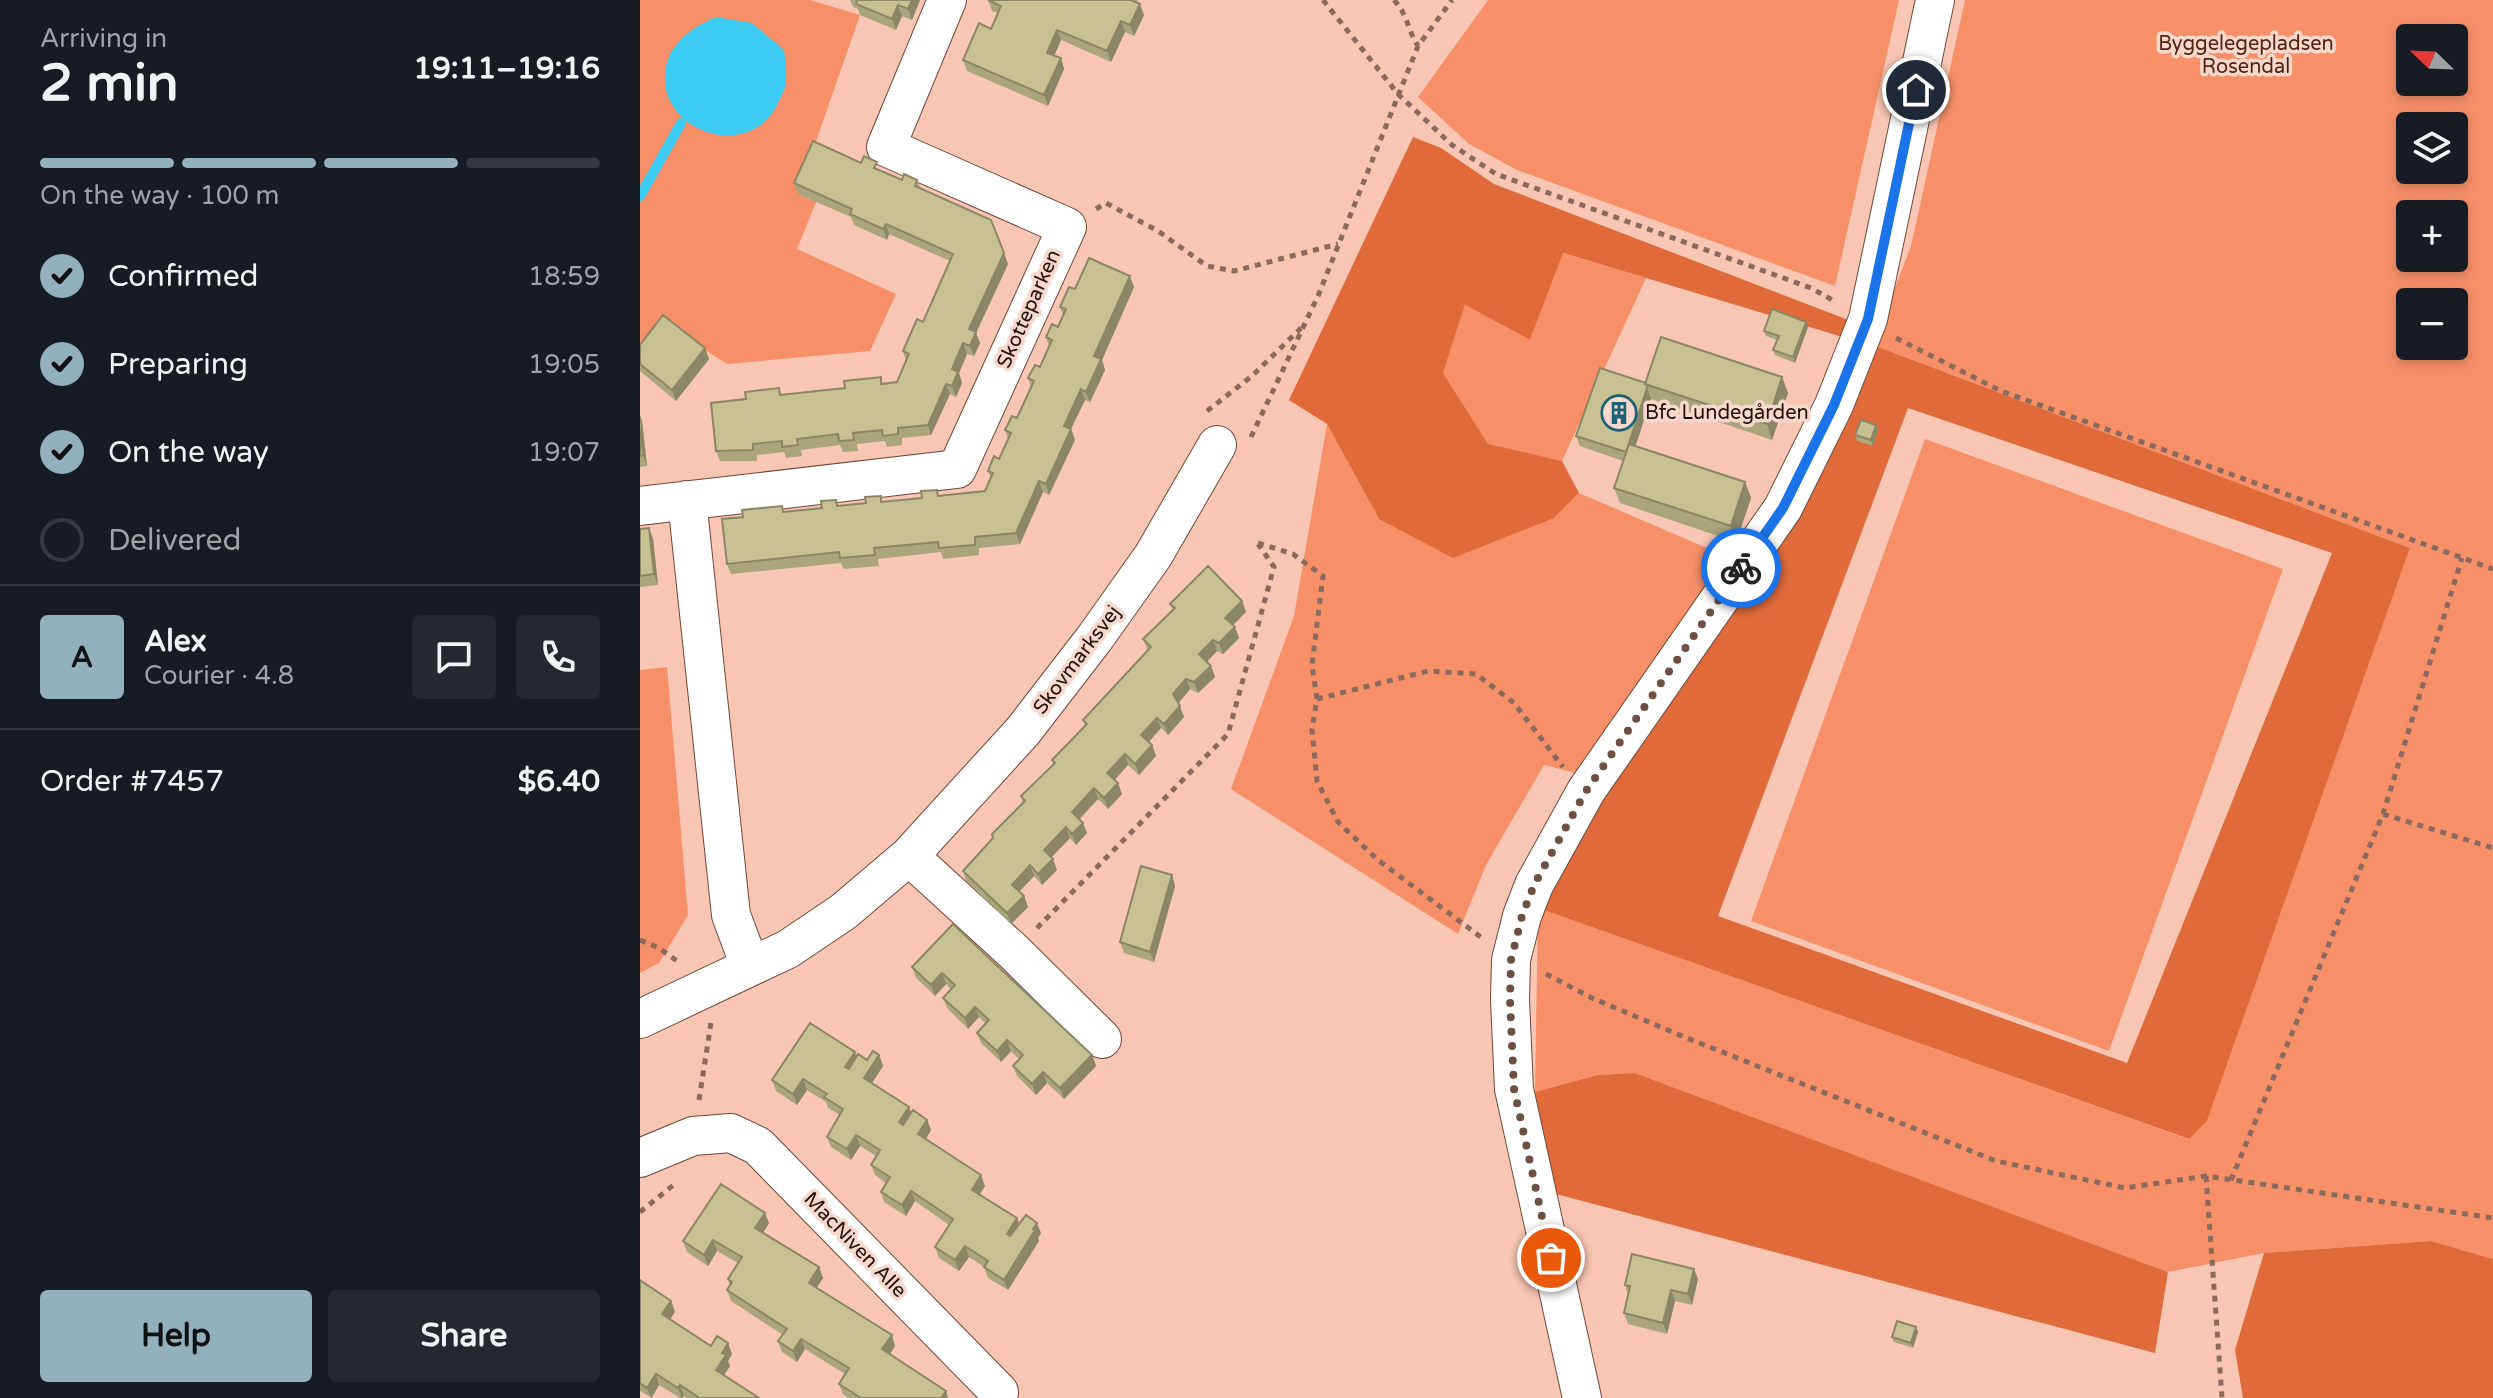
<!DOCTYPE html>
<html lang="en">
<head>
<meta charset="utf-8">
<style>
  :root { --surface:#171b24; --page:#242831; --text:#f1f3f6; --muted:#9ea1a6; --line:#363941; --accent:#92b1bc }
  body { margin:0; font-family:"Varela Round",sans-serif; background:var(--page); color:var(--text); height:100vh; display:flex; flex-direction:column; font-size:30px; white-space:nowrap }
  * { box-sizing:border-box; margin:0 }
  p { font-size:26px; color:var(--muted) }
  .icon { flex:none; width:44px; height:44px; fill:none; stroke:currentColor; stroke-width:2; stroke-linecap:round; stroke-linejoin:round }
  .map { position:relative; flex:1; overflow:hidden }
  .panel { display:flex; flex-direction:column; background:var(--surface); width:640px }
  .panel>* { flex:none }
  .needle { width:52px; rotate:293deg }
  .tools { position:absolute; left:1756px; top:24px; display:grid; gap:16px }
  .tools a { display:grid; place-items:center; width:72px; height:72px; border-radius:8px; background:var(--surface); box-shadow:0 4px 12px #0003; font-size:40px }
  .pin { position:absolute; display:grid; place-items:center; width:68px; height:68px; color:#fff; margin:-34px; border:4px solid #fff; border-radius:50%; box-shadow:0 2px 8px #0007 }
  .courier { position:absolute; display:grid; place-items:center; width:80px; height:80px; margin:-40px; border:6px solid #1a73e8; border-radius:50%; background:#fff; color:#222; box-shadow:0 2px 10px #0007 }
  .head em { font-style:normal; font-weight:700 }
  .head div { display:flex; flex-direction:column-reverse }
  .head { display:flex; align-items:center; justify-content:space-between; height:136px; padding:0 40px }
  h1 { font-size:52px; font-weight:700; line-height:60px }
  .bar { display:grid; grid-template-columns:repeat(4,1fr); gap:12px 8px; align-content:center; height:96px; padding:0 40px }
  .bar i { height:10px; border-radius:6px; background:var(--line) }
  .bar .selected { background:var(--accent) }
  .bar p { grid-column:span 4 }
  .line { display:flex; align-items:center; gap:20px; padding:0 40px; border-top:2px solid var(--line) }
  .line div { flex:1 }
  .round { display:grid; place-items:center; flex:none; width:84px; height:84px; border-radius:8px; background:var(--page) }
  ol { padding:0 40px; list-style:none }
  li { display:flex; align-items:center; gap:24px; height:88px }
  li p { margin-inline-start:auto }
  li .icon { padding:8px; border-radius:50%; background:var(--accent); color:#111; stroke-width:4 }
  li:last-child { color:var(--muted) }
  li i { width:44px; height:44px; border:4px solid var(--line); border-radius:50% }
  .button { display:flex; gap:16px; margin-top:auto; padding:16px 40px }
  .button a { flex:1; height:92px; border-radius:8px; background:var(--accent); color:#111; font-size:32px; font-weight:700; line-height:92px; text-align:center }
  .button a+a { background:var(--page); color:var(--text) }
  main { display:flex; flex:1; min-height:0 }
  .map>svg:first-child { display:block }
  .green { fill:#f79069; fill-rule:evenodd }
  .forest { fill:#e16a3a; fill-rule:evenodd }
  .water { fill:#3ccbf3 }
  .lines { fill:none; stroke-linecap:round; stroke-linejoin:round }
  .stream { stroke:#3ccbf3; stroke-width:10 }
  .street-casing { stroke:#714737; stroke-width:40 }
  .path { stroke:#8b695d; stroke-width:5; stroke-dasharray:6 6; stroke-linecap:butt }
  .street { stroke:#fff; stroke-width:38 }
  .wall { fill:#aba57c }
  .shaded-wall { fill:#8b8665 }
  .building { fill:#c7c090; stroke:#8b8665; stroke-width:2 }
  .done { stroke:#6d5044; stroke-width:8; stroke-dasharray:0 14.4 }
  .route { stroke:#1a73e8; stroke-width:10 }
  .labels { text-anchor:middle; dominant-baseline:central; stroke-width:7; stroke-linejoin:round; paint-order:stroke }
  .park-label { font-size:20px; fill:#532310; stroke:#f8d8cd }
  .street-label { font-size:20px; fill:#211009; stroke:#f8d8cd }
  .poi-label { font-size:20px; fill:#211009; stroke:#f8d8cd; text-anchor:start }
</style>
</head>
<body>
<main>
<section class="panel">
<div class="head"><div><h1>2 min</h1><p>Arriving in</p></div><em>19:11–19:16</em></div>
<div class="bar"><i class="selected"></i><i class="selected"></i><i class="selected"></i><i></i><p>On the way · 100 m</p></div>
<ol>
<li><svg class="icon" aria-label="check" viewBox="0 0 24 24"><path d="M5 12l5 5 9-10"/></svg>Confirmed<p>18:59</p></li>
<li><svg class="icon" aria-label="check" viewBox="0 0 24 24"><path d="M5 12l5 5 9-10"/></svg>Preparing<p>19:05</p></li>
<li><svg class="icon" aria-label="check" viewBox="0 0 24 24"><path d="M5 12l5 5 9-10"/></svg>On the way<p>19:07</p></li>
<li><i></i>Delivered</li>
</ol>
<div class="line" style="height:144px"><b class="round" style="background:var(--accent);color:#111">A</b><div><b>Alex</b><p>Courier · 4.8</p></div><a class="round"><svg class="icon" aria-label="chat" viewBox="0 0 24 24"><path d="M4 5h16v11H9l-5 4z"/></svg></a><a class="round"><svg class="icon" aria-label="phone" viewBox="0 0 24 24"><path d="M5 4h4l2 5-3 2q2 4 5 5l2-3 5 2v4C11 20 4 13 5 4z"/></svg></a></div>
<div class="line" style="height:104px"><div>Order #7457</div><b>$6.40</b></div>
<div class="button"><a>Help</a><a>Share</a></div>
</section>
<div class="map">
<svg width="1853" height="1398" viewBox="0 0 1853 1398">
  <rect width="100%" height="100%" fill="#f9c6b3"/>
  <path class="green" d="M0 0H170L220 15 158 193 176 202 157 249 256 294 230 351 87 364 27 326 0 361Z
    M848 0H1259L1195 286 877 170 829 144 778 97Z
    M1325 0H1853V1259L1791 1241 1624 1253 1528 1272 995 1073 957 1075 895 1092 898 908 1548 1139 1567 1121 1770 548 1233 345 1271 246ZM1770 38H1814V82H1770ZM1770 126H1814V170H1770ZM1770 214H1814V258H1770ZM1770 302H1814V346H1770Z
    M922 253 1006 278 922 461 848 445 803 373 825 305 890 340Z
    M687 424 739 519 914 518 939 493 1097 561 939 774 904 765 846 865 818 934 591 789 654 616Z
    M1285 439 1643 569 1469 1051 1111 921Z
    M27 667 48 915 19 963 0 973V670Z"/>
  <path class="forest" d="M773 137 801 148 854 184 1211 321 1206 338 923 253 890 340 825 305 803 373 848 444 922 461 939 493 914 518 813 558 739 519 687 424 649 400Z
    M1233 345 1770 548 1567 1121 1549 1139 898 908ZM1268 408 1692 553 1487 1063 1078 916Z
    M995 1073 1528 1272 1515 1353 916 1194 895 1092 957 1075Z
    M1791 1241 1853 1259V1398H1603L1595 1350 1624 1253Z"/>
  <path class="water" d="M76 17 112 23 144 50C145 60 147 71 146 81 146 88 141 96 138 103 108 169 0 125 30 54 42 35 55 26 76 17Z"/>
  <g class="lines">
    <path class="stream" d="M0 196 41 123"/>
    <defs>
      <path id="street" d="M47 500 91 915 110 966
        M0 506 317 469 427 227 246 147 307 0
        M269 856 374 952 462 1039
        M0 1019 148 949 203 912 269 856 383 731 454 639 513 556 577 445
        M0 1158 53 1136 91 1133 118 1146 359 1392
        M942 1398 874 1089 870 1000 871 960 882 916 894 885 946 791 1143 508 1194 405 1228 319 1295 0"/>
    </defs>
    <use href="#street" class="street-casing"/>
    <path class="path" d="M683 0 758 94 812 145 856 174 1171 288 1196 302
      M754 0C768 15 767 29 778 46
      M456 209 466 203 518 231 567 266 594 271 698 244
      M1256 338 1361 391 1853 569
      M567 411 612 376 661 328
      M611 437 678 296 778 46 812 0
      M618 543 653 554 683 576 672 665 677 699 672 729 677 781 698 822 738 860 842 938
      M677 699 788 671 836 674 874 703 923 767
      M1743 814 1853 848
      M397 928 588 734 634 567 618 544
      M0 940 19 948 37 961
      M906 974 952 998 1037 1034 1356 1161 1485 1188 1566 1176 1853 1218
      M59 1100 71 1023
      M1566 1176 1582 1398
      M1591 1180 1743 814 1822 558
      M0 1212 36 1183"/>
    <use href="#street" class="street"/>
  </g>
  <path class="wall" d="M210 0H280L272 20 262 16 256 30 220 15 218 9 213 7Z
    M348 0H498L497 2 504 15 494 36 485 32 471 62 421 40 414 56 421 58 424 69 408 106 327 71 323 60 351 29 358 13 352 11Z
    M221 163 262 180H277L281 189 368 264 336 333 340 343 334 356 327 354 319 373 322 383 316 397 310 394 291 435 262 438V445L247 447 245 441 217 444 218 451 203 452 200 445 161 450 162 456 146 458 144 452 117 455V461H80L76 451 106 399 139 388 141 395 205 388 241 377 243 384 257 382 266 361 263 351 283 322 310 261 249 234 247 240 214 225 211 217 158 194 154 183Z
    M494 287 462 360 465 370 450 402 445 400 431 429 435 440 409 495 403 492 380 544 339 548V555L303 559 301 552 238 559 239 566 204 569 201 563 91 574 87 564 103 517 142 506 145 512 282 498 297 490 299 496 345 491 351 479 348 471 359 459 368 439 365 430 377 418 391 387 388 378 400 367 409 346 406 337 418 327 423 315 420 307 435 289Z
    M1168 327 1155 363 1135 355 1133 350 1137 340 1126 336 1124 331Z
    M0 345 69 359 36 401 0 371Z
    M1142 377 1148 393 1132 440 1011 399 995 446 1105 482 1111 498 1096 542 980 503 974 488 983 461 940 446 936 436 1006 383Z
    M0 415 2 421 7 466 0 467Z
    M1238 430 1233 446 1217 441 1215 435Z
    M9 528 13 539 18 585 0 587V529Z
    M602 601 606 612 593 625 599 638 583 654 577 651 567 662 571 666 575 677 558 693 550 689 538 703 544 717 528 735 521 728 509 742 512 745 516 756 499 775 488 765 474 780 482 794 468 809 458 799 440 819 447 833 436 845 430 838 411 857 417 870 402 885 394 876 379 892 384 896 388 907 371 924 326 881 323 871 353 838 383 803 381 796 413 764 412 760 445 726 443 720 508 651 503 639 533 610 530 604Z
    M532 875 535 886 514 962 484 953 480 942Z
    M313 924 452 1055 456 1066 424 1099 407 1083 396 1095 377 1076 373 1066 379 1059 371 1051 361 1062 341 1043 337 1033 346 1024 339 1017 328 1029 307 1008 303 998 311 989 306 984 295 996 276 978 272 967Z
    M239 1055 243 1066 232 1083 271 1112 287 1120 291 1130 286 1139 345 1186 340 1194 377 1218 379 1225 401 1233 398 1238 399 1241 368 1290 348 1278 344 1267 329 1257 319 1271 299 1258 295 1247 309 1225 275 1201 266 1216 244 1202 241 1192 246 1183 235 1175 231 1165 236 1156 220 1146 211 1160 191 1147 187 1137 200 1115 188 1108 186 1102 167 1090 157 1105 136 1091 132 1080 217 1057 227 1060Z
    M129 1223 123 1233 179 1267 183 1278 176 1288 255 1346 250 1354 308 1398H208L203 1394 199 1384 205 1374 165 1349 157 1362 142 1352 138 1341 143 1335 91 1301 87 1290 90 1286 88 1279 98 1263 77 1251 68 1266 47 1252 43 1241Z
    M1054 1269 1058 1279 1052 1305 1035 1301 1027 1334 988 1324 984 1313 988 1294 985 1285Z
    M0 1280 31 1301 35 1312 30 1319 71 1346 92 1354 88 1361 90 1366 84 1375 119 1398H47L44 1396 42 1398H40L19 1385 12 1398 0 1391Z
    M1276 1327 1278 1332 1273 1348 1254 1342 1252 1337Z"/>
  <path class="shaded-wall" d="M272 0H280L272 20 268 9Z
    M500 4 504 15 494 36 490 25Z
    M258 5 262 16 256 30 252 19Z
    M481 21 485 32 471 62 467 51Z
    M417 30 421 40 411 63 407 53Z
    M421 58 424 69 408 106 404 95Z
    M246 224 249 234 247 240 243 229Z
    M364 253 368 264 336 333 340 343 334 356 330 346 329 329Z
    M490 276 494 287 462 360 465 370 450 402 446 392 454 356Z
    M1166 322 1168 327 1155 363 1153 357Z
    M323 343 327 354 319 373 322 383 316 397 312 386V369Z
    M65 348 69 359 36 401 32 390Z
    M1142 377 1148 393 1132 440 1127 424Z
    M306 384 310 394 291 435 288 425Z
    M1007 388 1011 399 990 463 986 452Z
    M441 389 445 400 431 429 435 440 409 495 406 484 424 426Z
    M0 415 2 421 7 466 3 455Z
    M1236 425 1238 430 1233 446 1231 440Z
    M399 481 403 492 380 544 376 533Z
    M1105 482 1111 498 1096 542 1091 526Z
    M9 528 13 539 18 585 14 574Z
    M602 601 606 612 589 629 585 618Z
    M595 627 599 638 583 654 579 643Z
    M573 640 577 651 563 665 559 654Z
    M571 666 575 677 558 693 554 682Z
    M546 679 550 689 537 705 533 694Z
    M540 706 544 717 528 735 524 724Z
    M517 718 521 728 505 746 501 735Z
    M512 745 516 756 499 775 495 764Z
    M485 754 488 765 471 784 467 773Z
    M478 783 482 794 468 809 464 798Z
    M454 788 458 799 436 822 432 812Z
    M443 823 447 833 436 845 432 834Z
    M426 827 430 838 408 861 404 850Z
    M413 859 417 870 402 885 398 874Z
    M390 865 394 876 376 895 372 885Z
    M532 875 535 886 514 962 510 952Z
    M384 896 388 907 371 924 367 913Z
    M302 973 306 984 295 996 291 985Z
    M335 1007 339 1017 328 1029 325 1018Z
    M367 1040 371 1051 361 1062 357 1051Z
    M215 1052 218 1062 209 1077 205 1067Z
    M239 1055 243 1066 228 1089 224 1078Z
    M452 1055 456 1066 424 1099 420 1088Z
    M403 1072 407 1083 396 1095 392 1084Z
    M163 1079 167 1090 157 1105 153 1094Z
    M269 1107 273 1118 263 1133 259 1122Z
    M287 1120 291 1130 282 1145 278 1134Z
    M216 1135 220 1146 211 1160 207 1149Z
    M341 1175 345 1186 336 1200 332 1190Z
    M271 1191 275 1201 266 1216 262 1205Z
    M125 1213 129 1223 119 1239 115 1228Z
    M377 1218 381 1229 371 1245 367 1234Z
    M397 1223 401 1233 398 1238 399 1241 368 1290 364 1280Z
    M73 1240 77 1251 68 1266 64 1255Z
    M325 1246 329 1257 319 1271 315 1260Z
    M179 1267 183 1278 173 1294 169 1283Z
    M1054 1269 1058 1279 1052 1305 1048 1294Z
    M1031 1290 1035 1301 1027 1334 1023 1323Z
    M31 1301 35 1312 26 1325 22 1314Z
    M1276 1327 1278 1332 1273 1348 1271 1343Z
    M252 1335 255 1346 246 1360 242 1349Z
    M161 1339 165 1349 157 1362 153 1351Z
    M88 1343 92 1354 88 1361 90 1366 80 1381 76 1370 82 1353Z
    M16 1374 19 1385 11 1398 7 1388Z
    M40 1385 44 1396 42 1398 38 1388Z
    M306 1391 308 1398H301Z"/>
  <path class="building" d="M217 0H272L268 9 258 5 252 19 216 4Z
    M348 0H491L500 4 490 25 481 21 467 51 417 30 407 53 421 58 404 95 323 60 339 23 351 29 361 6Z
    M173 141 221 163 224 156 237 162 234 168 262 180 264 174 277 180 275 186 351 220 364 253 329 329 336 332 330 346 323 343 312 369 318 372 312 386 306 384 288 425 258 428V434L243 436 242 430 213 433 214 440 199 441 198 434 157 439 158 445 142 447V441L113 444V450L76 451 71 403 106 399 105 392 139 388 140 395 205 388 204 381 241 377V384L257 382 269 354 263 351 277 319 283 322 313 254 246 224 243 229 210 214 212 209 154 183Z
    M449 258 490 276 454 356 461 359 446 392 441 389 424 426 431 429 406 484 399 481 376 533 335 537V545L299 548 298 542 234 548 235 555 200 558 199 552 87 564 82 519 103 517 102 510 142 506 143 512 182 508 181 501 196 500 197 506 226 503 225 497 241 496V502L282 498 281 491 297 490 298 496 345 491 353 473 348 471 354 456 359 459 371 433 365 430 372 416 377 418 394 381 388 378 395 365 400 367 412 340 406 337 412 324 418 327 426 309 420 307 429 287 435 289Z
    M1132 309 1166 322 1153 357 1133 350 1139 336 1124 331Z
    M23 315 65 348 32 390 0 364V345Z
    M1021 337 1142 377 1127 424 1005 384Z
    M960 368 1006 383 1007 388 986 452 936 436Z
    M1221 420 1236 425 1231 440 1215 435Z
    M0 429 3 455 0 456Z
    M989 444 1105 482 1091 526 974 488Z
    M9 528 14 574 0 576V529Z
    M568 566 602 601 585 618 595 627 579 643 573 640 559 654 571 666 554 682 546 679 533 694 540 706 524 724 517 718 501 735 512 745 495 764 485 754 467 773 478 783 464 798 454 788 432 812 443 823 432 834 426 827 404 850 413 859 398 874 390 865 372 885 384 896 367 913 323 871 353 838 352 834 385 801 381 796 415 763 412 760 447 724 443 720 511 647 503 639 535 608 530 604Z
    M501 866 532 875 510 952 480 942Z
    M313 924 452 1055 420 1088 403 1072 392 1084 373 1066 383 1055 367 1040 357 1051 337 1033 349 1020 335 1007 325 1018 303 998 315 985 302 973 291 985 272 967Z
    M170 1023 215 1052 205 1067 209 1069 218 1054 227 1060 233 1051 239 1055 224 1078 269 1107 259 1122 263 1125 273 1110 287 1120 278 1134 341 1175 332 1190 377 1218 367 1234 370 1236 386 1215 397 1223 393 1229 395 1230 364 1280 344 1267 348 1261 325 1246 315 1260 295 1247 313 1219 271 1191 262 1205 241 1192 250 1177 231 1165 240 1150 216 1135 207 1149 187 1137 203 1109 184 1097 187 1094 163 1079 153 1094 132 1080Z
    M81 1184 125 1213 115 1228 179 1267 169 1283 252 1335 242 1349 306 1391 301 1398H221L199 1384 209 1368 161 1339 153 1351 138 1341 147 1329 87 1290 92 1282 88 1279 102 1257 73 1240 64 1255 43 1241Z
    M992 1254 1054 1269 1048 1294 1031 1290 1023 1323 984 1313 990 1286 985 1285Z
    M0 1280 31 1301 22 1314 71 1346 77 1336 88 1343 82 1353 86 1355 76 1370 119 1398H58V1397L40 1385 38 1388 16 1374 7 1388 0 1383Z
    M1257 1321 1276 1327 1271 1343 1252 1337Z"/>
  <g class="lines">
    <path class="done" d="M911 1258 874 1089 870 1000 871 960 882 916 894 885 946 791 1101 568"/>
    <path class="route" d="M1101 568 1143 508 1194 405 1228 319 1276 90"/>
  </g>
  <defs>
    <symbol id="building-ring" viewBox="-11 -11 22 22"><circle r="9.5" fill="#f8d8cd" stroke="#1f6175" stroke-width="1.5"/><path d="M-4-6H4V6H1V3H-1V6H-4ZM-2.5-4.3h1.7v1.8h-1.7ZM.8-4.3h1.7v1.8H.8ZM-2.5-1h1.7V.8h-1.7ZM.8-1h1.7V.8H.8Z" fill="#1f6175"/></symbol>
  </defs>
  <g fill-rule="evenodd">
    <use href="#building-ring" x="959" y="393" width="40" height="40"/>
  </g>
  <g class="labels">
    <g class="park-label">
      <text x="1606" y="44">Byggelegepladsen<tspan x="1606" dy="23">Rosendal</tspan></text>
    </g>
    <g class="street-label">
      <text transform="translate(389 309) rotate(-66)">Skotteparken</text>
      <text transform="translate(437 660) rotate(-53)">Skovmarksvej</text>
      <text transform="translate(215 1245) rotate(46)">MacNiven Alle</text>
    </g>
    <g class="poi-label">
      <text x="1005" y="413">Bfc Lundegården</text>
    </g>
  </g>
</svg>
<div class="tools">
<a><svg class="needle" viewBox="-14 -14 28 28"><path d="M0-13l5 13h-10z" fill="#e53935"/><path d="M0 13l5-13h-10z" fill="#9ea1a6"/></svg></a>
<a><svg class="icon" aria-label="layers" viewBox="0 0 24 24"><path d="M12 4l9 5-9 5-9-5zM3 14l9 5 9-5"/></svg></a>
<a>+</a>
<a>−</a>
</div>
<div class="pin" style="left:911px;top:1258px;background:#ea580c"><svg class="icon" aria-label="bag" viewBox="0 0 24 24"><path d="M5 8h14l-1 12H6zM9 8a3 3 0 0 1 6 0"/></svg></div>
<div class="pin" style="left:1276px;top:90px;background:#1f2937"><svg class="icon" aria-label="home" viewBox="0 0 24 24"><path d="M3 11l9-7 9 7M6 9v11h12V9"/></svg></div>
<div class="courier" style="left:1101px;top:568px"><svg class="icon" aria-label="bike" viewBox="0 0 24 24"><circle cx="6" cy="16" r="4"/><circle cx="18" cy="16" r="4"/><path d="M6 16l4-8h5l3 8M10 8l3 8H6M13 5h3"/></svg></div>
</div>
</main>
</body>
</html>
